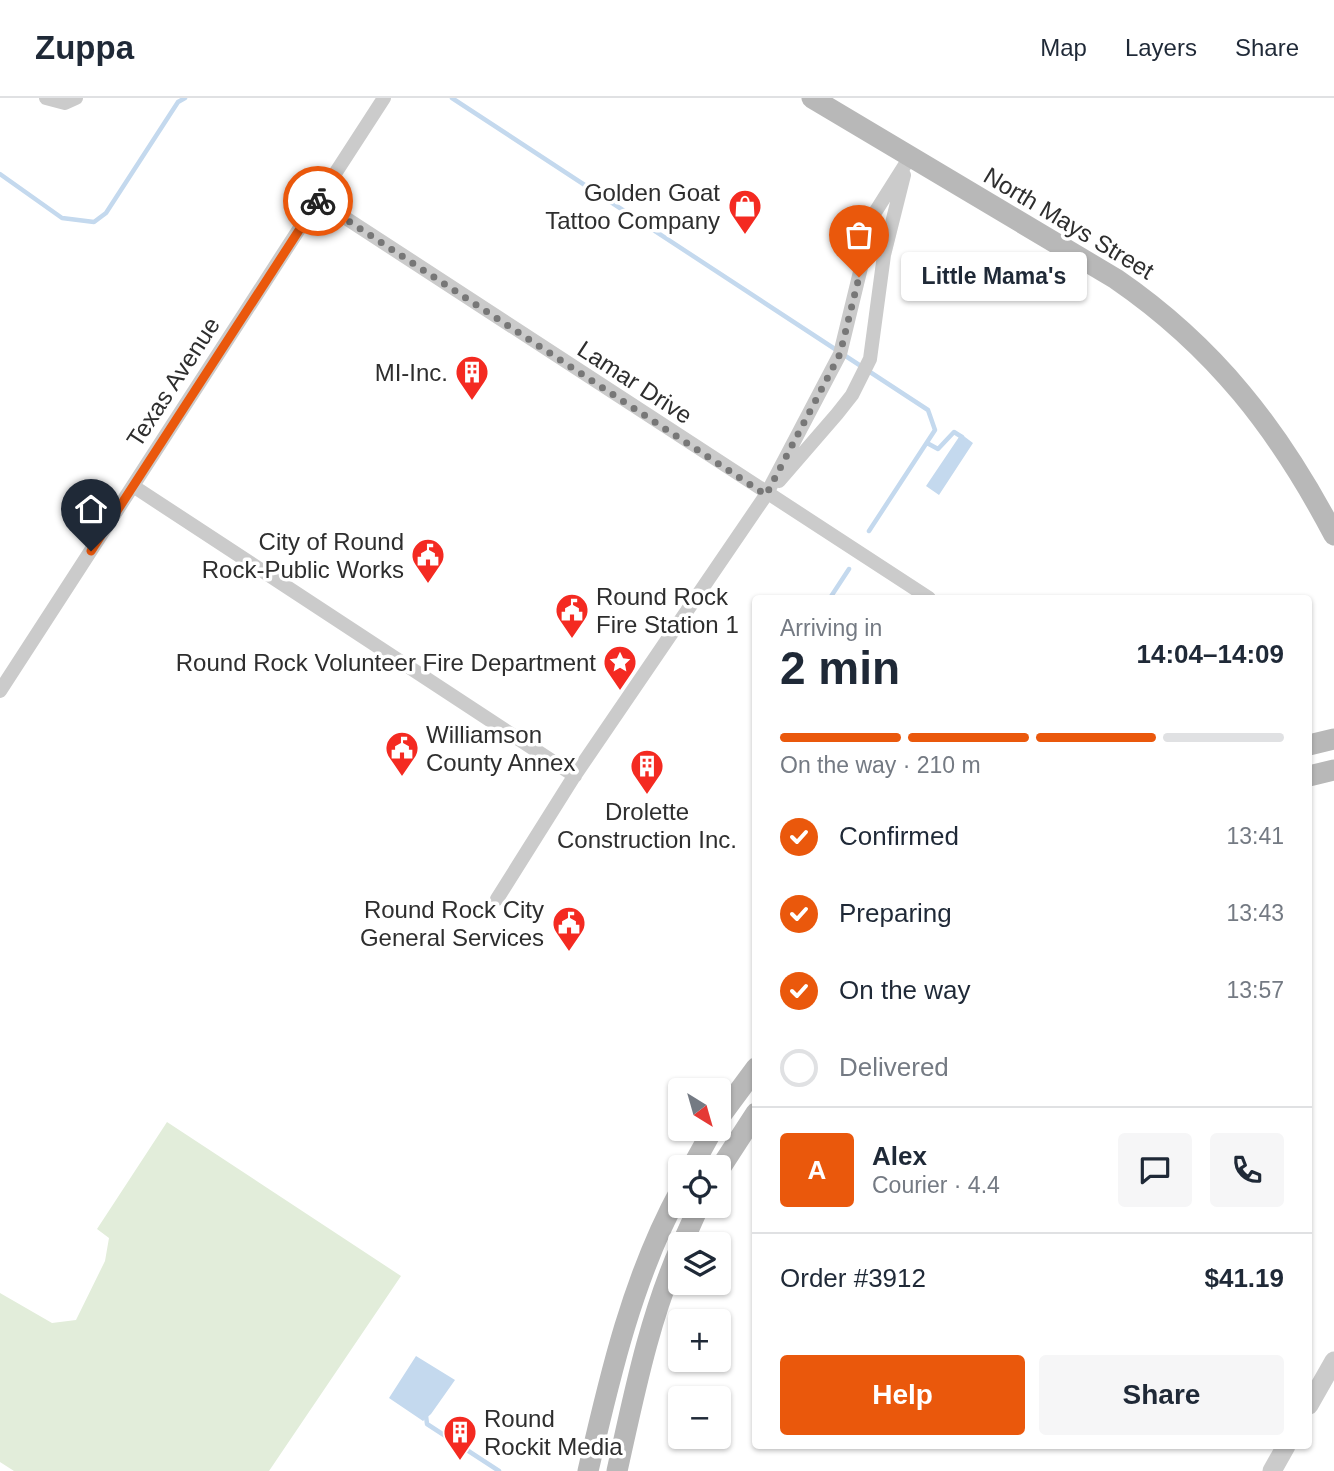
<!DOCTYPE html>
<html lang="en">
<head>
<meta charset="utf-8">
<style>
  :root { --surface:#fff; --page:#f6f6f7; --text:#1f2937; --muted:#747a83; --line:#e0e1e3; --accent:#ea580c }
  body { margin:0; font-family:Arial,sans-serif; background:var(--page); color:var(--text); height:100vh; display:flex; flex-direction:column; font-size:26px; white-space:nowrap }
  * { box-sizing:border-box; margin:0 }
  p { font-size:23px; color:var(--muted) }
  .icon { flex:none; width:38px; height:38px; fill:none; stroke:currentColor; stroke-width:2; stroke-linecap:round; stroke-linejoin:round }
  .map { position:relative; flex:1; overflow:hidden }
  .panel { position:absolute; left:752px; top:497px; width:560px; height:854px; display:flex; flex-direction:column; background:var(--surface); border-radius:7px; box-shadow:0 2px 5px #0004 }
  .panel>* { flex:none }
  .needle { width:46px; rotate:143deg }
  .fabs { position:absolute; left:668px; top:980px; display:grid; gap:14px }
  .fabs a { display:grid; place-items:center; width:63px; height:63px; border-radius:7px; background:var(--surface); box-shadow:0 2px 5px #0004; font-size:35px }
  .pin { position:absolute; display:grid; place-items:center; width:60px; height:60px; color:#fff; margin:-72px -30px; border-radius:50% 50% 50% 0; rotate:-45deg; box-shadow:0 0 7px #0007 }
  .pin .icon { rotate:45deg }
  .courier { position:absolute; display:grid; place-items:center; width:70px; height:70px; margin:-35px; border:5px solid #ea580c; border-radius:50%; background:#fff; color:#222; box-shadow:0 2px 9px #0007 }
  .bubble { position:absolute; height:49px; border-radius:7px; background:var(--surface); box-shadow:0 2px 5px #0004; font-size:23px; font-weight:700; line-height:49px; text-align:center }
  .head em { font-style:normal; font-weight:700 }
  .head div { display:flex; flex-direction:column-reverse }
  .head { display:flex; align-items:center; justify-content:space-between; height:119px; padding:0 28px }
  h1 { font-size:46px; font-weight:700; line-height:52px }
  .bar { display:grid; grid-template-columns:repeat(4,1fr); gap:10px 7px; align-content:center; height:84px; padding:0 28px }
  .bar i { height:9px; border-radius:5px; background:var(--line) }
  .bar .active { background:var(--accent) }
  .bar p { grid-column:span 4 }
  .line { display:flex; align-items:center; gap:18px; padding:0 28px; border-top:2px solid var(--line) }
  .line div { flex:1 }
  .round { display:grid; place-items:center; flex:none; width:74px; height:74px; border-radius:7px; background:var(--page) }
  ol { padding:0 28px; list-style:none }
  li { display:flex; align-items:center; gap:21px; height:77px }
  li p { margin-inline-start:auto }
  li .icon { padding:7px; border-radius:50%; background:var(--accent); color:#fff; stroke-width:4 }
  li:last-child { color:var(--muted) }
  li i { width:38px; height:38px; border:4px solid var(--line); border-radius:50% }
  .action { display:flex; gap:14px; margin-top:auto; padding:14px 28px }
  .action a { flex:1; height:80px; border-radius:7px; background:var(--accent); color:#fff; font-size:28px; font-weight:700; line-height:80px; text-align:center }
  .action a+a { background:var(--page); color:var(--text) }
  header { display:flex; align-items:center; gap:42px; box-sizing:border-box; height:98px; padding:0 35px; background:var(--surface); border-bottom:2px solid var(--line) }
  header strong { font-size:33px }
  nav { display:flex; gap:38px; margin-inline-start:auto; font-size:24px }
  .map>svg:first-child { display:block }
  .green { fill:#e2edda }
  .water { fill:#c4d9ee }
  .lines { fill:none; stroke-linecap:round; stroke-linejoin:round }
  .stream { stroke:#c4d9ee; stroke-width:4.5 }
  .minor { stroke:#cbcbcb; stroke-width:14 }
  .tertiary { stroke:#cbcbcb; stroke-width:19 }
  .secondary { stroke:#b8b8b8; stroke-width:21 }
  .done { stroke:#777; stroke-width:7; stroke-dasharray:0 12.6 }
  .route { stroke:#ea580c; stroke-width:9 }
  .labels { text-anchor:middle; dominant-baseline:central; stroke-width:7; stroke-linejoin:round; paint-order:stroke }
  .poi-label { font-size:24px; fill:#2e2e2e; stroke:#fff; text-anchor:end }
  .street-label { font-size:24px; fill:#2e2e2e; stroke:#fff }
</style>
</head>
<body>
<header>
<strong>Zuppa</strong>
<nav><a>Map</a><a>Layers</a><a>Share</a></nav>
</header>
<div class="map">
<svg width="1334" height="1373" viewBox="0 0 1334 1373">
  <rect width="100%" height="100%" fill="#fff"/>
  <path class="green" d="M167 1024 401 1178 269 1373H14L0 1364V1195L52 1225 76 1222 105 1163 109 1140 97 1131Z"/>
  <path class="water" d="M961 336 973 345 939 397 926 388Z
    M416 1258 455 1282 431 1316 423 1323 389 1300Z"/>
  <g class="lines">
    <path class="stream" d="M452 0 928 312 935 332 869 433
      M0 76 62 120 94 124 106 115 178 4 185 0
      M927 345 938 351 954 334 962 339
      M830 500 849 471
      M426 1318 427 1326 499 1373"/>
    <path class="minor" d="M46 0 65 5 76 0
      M318 102 929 500
      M779 383 837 316 852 297 870 261 884 157 904 77
      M133 388 575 678
      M0 593 384 0
      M497 801 573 680 766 397 840 256 874 116 910 59"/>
    <path class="tertiary" d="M1309 1307 1334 1263
      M1272 1373 1286 1348"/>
    <path class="secondary" d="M812 0 1116 181C1215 249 1279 332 1334 437
      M1309 647 1334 641
      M1309 678 1334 672
      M719 1020 756 970
      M692 1069 713 1031
      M719 1072 756 1015
      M682 1146 699 1108
      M588 1373C610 1277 633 1178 681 1091
      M617 1373C634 1297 649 1220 681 1148"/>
  </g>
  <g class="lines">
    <path class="done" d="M318 103 766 397 840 256 859 179"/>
    <path class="route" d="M91 453 318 103"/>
  </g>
  <defs>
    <symbol id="shop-pin" viewBox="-11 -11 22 30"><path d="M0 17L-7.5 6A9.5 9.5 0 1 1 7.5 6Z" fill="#f42a21" stroke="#fff"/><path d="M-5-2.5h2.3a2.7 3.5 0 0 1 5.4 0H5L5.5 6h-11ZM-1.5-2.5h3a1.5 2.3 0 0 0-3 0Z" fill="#fff"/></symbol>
    <symbol id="building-pin" viewBox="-11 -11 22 30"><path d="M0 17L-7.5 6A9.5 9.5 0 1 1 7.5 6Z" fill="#f42a21" stroke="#fff"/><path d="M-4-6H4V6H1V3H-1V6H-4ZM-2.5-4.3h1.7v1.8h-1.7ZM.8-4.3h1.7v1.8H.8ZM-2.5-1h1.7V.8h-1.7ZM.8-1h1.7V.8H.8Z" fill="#fff"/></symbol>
    <symbol id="civic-pin" viewBox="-11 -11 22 30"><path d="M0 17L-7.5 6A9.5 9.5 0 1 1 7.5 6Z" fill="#f42a21" stroke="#fff"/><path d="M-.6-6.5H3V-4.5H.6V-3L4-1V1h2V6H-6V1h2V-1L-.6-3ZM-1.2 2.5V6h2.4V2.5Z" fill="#fff"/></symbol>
    <symbol id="sight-pin" viewBox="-11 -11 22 30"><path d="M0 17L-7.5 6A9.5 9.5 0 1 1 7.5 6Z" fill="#f42a21" stroke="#fff"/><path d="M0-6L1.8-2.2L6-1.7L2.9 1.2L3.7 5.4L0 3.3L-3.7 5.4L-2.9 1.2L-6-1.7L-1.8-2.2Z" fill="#fff"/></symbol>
  </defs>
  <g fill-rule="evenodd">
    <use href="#shop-pin" x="726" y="89" width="38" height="52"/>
    <use href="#building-pin" x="453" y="255" width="38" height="52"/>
    <use href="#civic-pin" x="409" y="438" width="38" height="52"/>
    <use href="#civic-pin" x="553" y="493" width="38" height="52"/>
    <use href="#sight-pin" x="601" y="545" width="38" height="52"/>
    <use href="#civic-pin" x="383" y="631" width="38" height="52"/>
    <use href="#building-pin" x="628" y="649" width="38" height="52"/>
    <use href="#civic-pin" x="550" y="806" width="38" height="52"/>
    <use href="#building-pin" x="441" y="1315" width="38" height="52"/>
  </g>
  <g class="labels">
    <g class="poi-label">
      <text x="720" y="94">Golden Goat<tspan x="720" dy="28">Tattoo Company</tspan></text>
      <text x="448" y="274">MI-Inc.</text>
      <text x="404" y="443">City of Round<tspan x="404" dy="28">Rock-Public Works</tspan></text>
      <text x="596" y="498" text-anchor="start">Round Rock<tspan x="596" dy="28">Fire Station 1</tspan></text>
      <text x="596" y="564">Round Rock Volunteer Fire Department</text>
      <text x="426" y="636" text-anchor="start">Williamson<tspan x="426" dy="28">County Annex</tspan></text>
      <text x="647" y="713" text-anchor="middle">Drolette<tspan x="647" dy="28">Construction Inc.</tspan></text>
      <text x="544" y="811">Round Rock City<tspan x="544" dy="28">General Services</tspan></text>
      <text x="484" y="1320" text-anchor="start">Round<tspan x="484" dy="28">Rockit Media</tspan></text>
    </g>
    <g class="street-label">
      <text transform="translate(1069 125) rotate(31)">North Mays Street</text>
      <text transform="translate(173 284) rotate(-57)">Texas Avenue</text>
      <text transform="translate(635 284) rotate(33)">Lamar Drive</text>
    </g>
  </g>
</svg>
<div class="fabs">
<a><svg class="needle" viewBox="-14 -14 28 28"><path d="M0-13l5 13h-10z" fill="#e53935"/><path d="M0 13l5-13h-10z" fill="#747a83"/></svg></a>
<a><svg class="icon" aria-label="locate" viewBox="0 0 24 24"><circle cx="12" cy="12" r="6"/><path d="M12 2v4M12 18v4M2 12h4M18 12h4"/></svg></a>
<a><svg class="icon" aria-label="layers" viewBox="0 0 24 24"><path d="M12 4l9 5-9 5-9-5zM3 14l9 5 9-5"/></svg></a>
<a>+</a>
<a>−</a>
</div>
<div class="pin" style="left:859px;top:179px;background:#ea580c"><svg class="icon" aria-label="bag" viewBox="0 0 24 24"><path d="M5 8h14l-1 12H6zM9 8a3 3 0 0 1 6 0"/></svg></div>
<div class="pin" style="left:91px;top:453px;background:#1f2937"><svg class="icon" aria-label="home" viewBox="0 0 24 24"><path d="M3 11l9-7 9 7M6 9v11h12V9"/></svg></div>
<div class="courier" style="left:318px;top:103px"><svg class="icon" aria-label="bike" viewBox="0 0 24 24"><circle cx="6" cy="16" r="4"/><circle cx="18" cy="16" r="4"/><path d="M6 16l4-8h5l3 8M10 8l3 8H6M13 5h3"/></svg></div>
<div class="bubble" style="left:901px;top:154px;width:186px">Little Mama's</div>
<section class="panel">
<div class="head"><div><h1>2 min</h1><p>Arriving in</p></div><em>14:04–14:09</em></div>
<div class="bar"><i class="active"></i><i class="active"></i><i class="active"></i><i></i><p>On the way · 210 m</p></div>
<ol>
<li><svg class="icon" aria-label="check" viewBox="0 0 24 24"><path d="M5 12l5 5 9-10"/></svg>Confirmed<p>13:41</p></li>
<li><svg class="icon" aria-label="check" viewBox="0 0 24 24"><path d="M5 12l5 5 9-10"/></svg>Preparing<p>13:43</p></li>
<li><svg class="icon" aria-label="check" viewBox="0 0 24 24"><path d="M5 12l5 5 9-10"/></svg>On the way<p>13:57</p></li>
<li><i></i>Delivered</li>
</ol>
<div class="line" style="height:126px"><b class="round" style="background:var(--accent);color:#fff">A</b><div><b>Alex</b><p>Courier · 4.4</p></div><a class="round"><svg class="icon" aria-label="chat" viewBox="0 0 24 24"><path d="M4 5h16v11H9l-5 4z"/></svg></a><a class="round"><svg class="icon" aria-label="phone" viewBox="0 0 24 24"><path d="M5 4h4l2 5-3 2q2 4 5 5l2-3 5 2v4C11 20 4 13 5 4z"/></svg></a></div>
<div class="line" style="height:91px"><div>Order #3912</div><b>$41.19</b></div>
<div class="action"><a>Help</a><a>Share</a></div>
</section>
</div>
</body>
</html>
